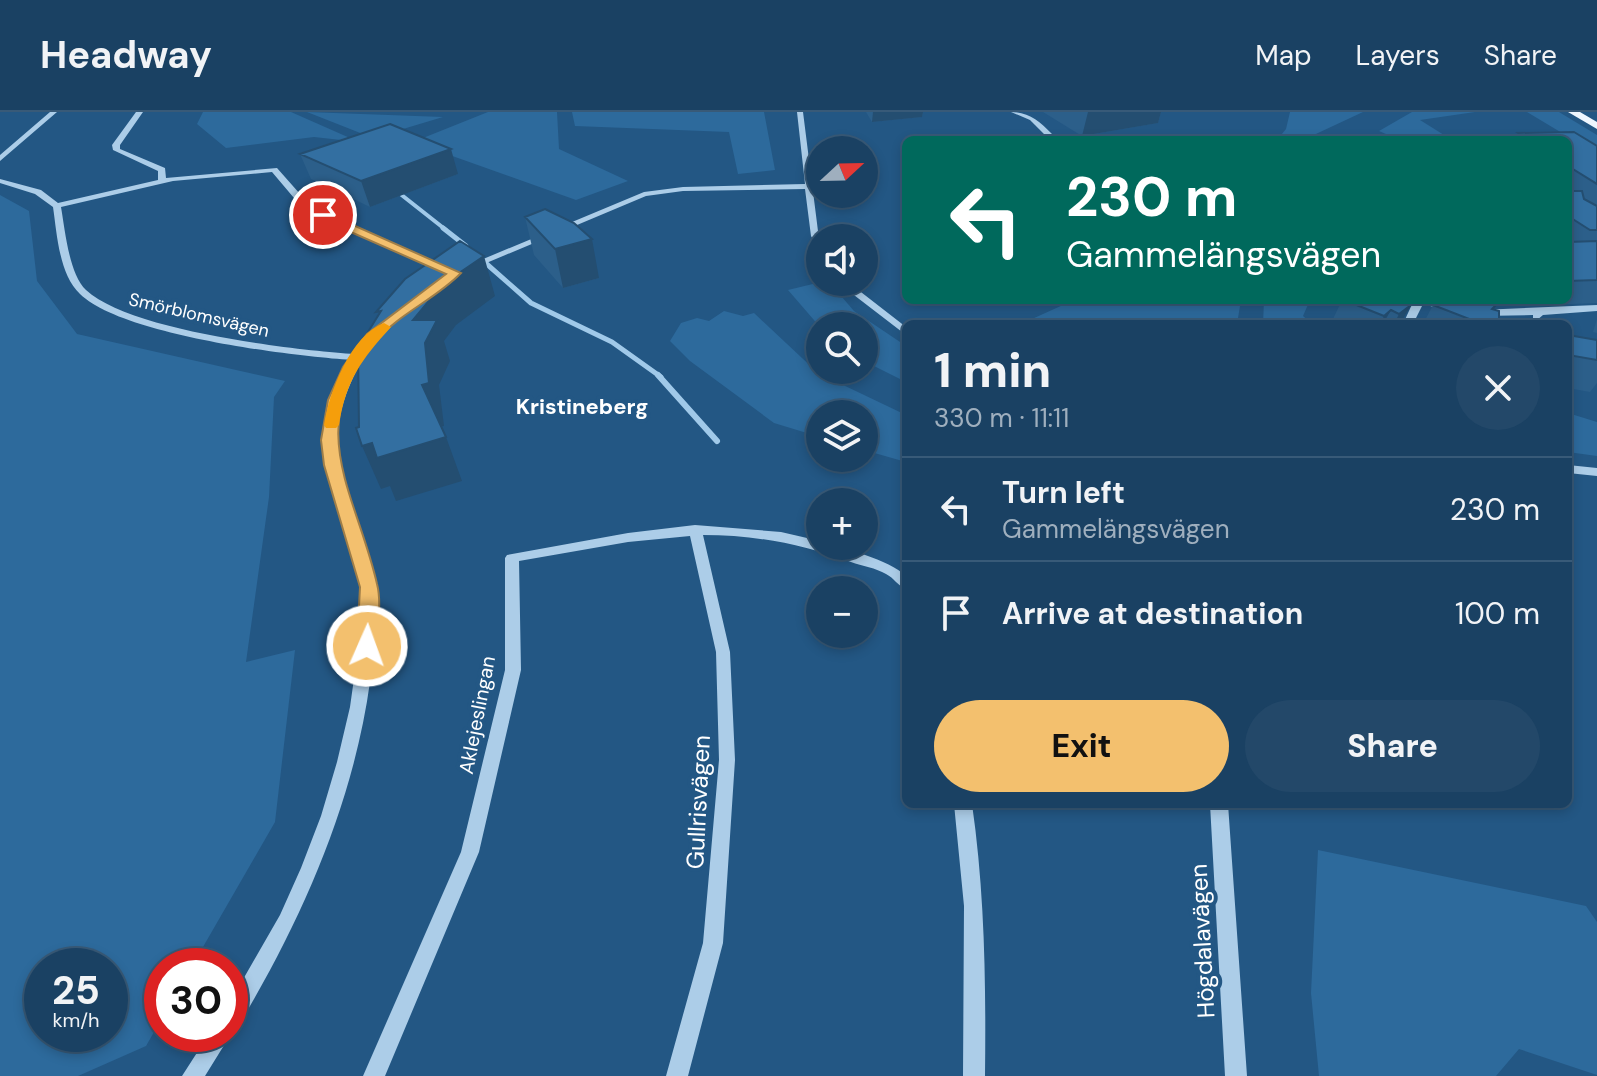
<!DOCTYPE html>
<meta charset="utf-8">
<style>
body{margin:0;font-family:"DM Sans",sans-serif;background:#234869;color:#f1f3f6;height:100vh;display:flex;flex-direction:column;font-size:30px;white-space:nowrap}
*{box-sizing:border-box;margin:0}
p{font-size:26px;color:#9fafbe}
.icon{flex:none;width:44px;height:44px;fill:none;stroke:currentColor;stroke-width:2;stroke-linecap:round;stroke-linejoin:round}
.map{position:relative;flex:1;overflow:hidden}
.side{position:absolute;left:902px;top:208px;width:670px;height:488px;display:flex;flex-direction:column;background:#1a4163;border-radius:12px;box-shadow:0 4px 12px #0003,0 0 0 2px #385a78}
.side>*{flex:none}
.hud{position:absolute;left:902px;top:24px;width:670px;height:168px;border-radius:12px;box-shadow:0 4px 12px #0003,0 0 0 2px #385a78;background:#00695c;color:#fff;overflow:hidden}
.needle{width:52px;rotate:68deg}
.buttons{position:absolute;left:806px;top:24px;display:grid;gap:16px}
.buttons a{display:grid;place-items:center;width:72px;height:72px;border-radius:50%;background:#1a4163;box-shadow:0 4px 12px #0003,0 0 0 2px #385a78;font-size:40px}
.speed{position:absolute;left:24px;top:836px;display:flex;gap:16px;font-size:40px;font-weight:700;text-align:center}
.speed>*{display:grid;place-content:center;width:104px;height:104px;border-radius:50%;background:#1a4163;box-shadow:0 4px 12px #0003,0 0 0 2px #385a78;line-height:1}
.speed small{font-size:20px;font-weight:400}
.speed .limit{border:12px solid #d22;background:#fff;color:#111}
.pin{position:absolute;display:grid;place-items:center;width:68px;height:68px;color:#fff;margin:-34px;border:4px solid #fff;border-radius:50%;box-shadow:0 2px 8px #0007}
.me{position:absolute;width:88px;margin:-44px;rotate:2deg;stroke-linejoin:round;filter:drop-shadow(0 0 6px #0008)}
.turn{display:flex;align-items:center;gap:28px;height:168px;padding:0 32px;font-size:36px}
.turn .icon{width:104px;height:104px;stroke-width:2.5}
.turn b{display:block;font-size:56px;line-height:68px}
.round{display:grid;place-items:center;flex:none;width:84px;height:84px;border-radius:42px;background:#234869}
.headline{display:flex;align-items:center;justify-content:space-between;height:136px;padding:0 32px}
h1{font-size:48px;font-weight:800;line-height:60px}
.primary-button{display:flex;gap:16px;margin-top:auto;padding:16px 32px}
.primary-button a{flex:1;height:92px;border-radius:48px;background:#f3c06e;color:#111;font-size:32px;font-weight:800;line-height:92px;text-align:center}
.primary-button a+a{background:#234869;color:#f1f3f6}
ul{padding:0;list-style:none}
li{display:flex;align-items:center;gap:24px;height:104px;padding:0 32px;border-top:2px solid #385a78}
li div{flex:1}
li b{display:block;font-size:30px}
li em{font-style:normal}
header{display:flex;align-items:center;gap:48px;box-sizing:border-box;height:112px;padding:0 40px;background:#1a4163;border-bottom:2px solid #385a78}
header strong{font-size:38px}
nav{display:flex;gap:44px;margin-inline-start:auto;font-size:28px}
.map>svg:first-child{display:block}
.green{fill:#2d6a9c;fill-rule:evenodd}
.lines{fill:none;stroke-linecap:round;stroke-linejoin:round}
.stream-far2{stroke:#a0c9e9;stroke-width:4}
.stream-far1{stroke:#a0c9e9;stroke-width:5}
.stream{stroke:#a0c9e9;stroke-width:6}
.minor{fill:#accde8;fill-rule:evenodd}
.major{fill:#eef6fe;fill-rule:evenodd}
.wall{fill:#2c5f8a}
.shaded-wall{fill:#244e71}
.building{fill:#336fa1;stroke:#244e71;stroke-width:2}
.route{fill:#f3c06e;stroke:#9e7d48;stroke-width:2}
.slow{fill:#f59e0b}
.labels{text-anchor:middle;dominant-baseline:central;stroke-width:8;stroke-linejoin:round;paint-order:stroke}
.far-street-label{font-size:18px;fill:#fff;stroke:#235784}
.street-label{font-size:20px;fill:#fff;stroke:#235784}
.neighbourhood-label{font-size:22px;font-weight:bold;fill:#fff;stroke:#235784}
.near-street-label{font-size:24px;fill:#fff;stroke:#235784}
</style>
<header>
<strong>Headway</strong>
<nav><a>Map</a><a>Layers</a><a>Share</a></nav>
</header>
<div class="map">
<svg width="1597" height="964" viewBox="0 0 1597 964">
<rect width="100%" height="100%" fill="#235784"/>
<path class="green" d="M203 0H291L359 30 314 25 226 36 197 12Z
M307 0 443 5 373 26Z
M488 0H557L559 37 628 69 576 88 413 30Z
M572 0H764L775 58 738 62 729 20 575 14Z
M1290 0H1363L1303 28H1277L1286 17Z
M1412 0H1475L1420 8 1452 28H1400L1379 19Z
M1527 0H1559L1597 23V42Z
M0 83 29 99 37 169 77 222 285 269 274 285 269 385 246 550 295 538 275 710 192 854H162V906L146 934 78 964H0ZM110 854V922H42V854Z
M821 170H829L854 199 906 234V270L864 249V214L820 215 788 178Z
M1074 188H1241L1237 212H1021Z
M1264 188H1310L1303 204 1312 212H1263Z
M724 199 743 204 754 201 818 261 906 303V350L864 338V302H820V325L774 311 690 249 670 229 681 211 697 206 709 209Z
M1568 301 1597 310V344L1568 340Z
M1318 738 1586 794 1597 810V963L1519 937 1496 964H1319L1311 881Z"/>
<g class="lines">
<path class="stream-far2" d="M394 77 446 118"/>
<path class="stream-far1" d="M443 116 466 134
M481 147 531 191 612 230 661 265"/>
<path class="stream" d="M658 263 717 329"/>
<path class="minor" d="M50 0H57L0 49V43Z
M136 0H143L120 33V37L165 56 166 66 277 56 300 82 326 101 448 157 440 159 320 105 294 86 272 60 173 69 61 95C65 118 69 162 86 178 130 219 294 238 355 242L365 226 374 228C325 306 332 339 359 423 365 442 376 461 376 481 377 637 316 785 237 916L230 919 231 922 205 964H182L209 922H230V890L280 803 301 756 321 704 337 650 350 595 358 538 362 474 331 372 325 325 328 303 334 280 351 248C290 244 122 223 80 182 59 162 57 122 53 95L35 82 0 71V67L41 78 58 91 158 68V59L113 38 112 33Z
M797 0H803L820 135 817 134 811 124 805 77 683 79 646 84 472 157 464 155 644 80 683 75 805 72Z
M1011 0C1029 0 1039 9 1052 22L1048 28H1040L1044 22 1030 8Z
M837 170H848L906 215V223Z
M1414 188H1430L1457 197 1452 200 1423 192 1413 212H1403Z
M1597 193V199L1543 203 1537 208 1533 207V203L1480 204 1475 201 1480 198Z
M1568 353 1597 356V364L1568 361Z
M695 413 781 420 820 429V434C843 434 889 448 906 464V477C898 474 894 466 886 462 876 456 862 454 851 450 802 432 755 423 703 423L730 540 735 648 723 831 688 964H666L703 831 719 648 716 540 690 424 628 430 519 449 521 558 479 740 385 964H363L461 740 505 558V446L507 443 628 421Z
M954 692H972C985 782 986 873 985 964H963L964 794Z
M1210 692H1228L1247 964H1225Z"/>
<path class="major" d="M1568 0H1580L1597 10V17Z"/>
</g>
<path class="wall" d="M866 0H923L922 5 872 10Z
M1043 0H1161L1158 11 1082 24Z
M1574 20 1597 34V191L1546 193 1539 188H1568V28H1514L1518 21Z
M300 42 458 62 370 95 311 67Z
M525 105 599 166 563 176 534 143Z
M1342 188H1413L1400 212H1345L1333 207Z
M1433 193 1494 198 1498 212H1423Z
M1597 207V221L1593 220Z
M1568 223 1597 228V271L1590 280 1568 276Z"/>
<path class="shaded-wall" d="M873 0H923L922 5 872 10Z
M1088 0H1161L1158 11 1082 24Z
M451 37 458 62 370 95 361 69Z
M592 127 599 166 563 176 555 137Z
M484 144 495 184 456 213 444 229 450 249 439 273 444 314 438 315 422 273 413 208 443 172Z
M1411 193 1400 212H1394L1399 202Z
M1391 198 1383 212H1380L1384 204Z
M446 325 462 369 396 389 390 374 381 377 362 334 372 331Z"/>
<path class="building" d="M390 12 451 37 361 69 300 42Z
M1574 20 1597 34V72L1568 54V28H1528L1518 21Z
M1568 79H1582L1584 87 1597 94V118H1590L1568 104Z
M545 97 574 111 592 127 555 137 525 105Z
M460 129 484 144 443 172 413 208H437L425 231 429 271 422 273 446 325 377 346 372 331 362 334 356 316 359 315 358 236 381 199 376 200 405 167Z
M1597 129V168L1568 169V130Z
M1344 188H1413L1411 193 1399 202 1391 198 1384 204Z
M1441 188H1486L1497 192 1492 197 1499 199V209L1496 212H1482L1433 193Z
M1568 223 1597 228V248L1568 243Z"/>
<path class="route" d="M319 101H326L461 161C436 187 398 202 375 230 302 316 357 383 377 472 382 491 377 515 377 534L374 539H360L357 534 360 475 324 353 321 328 328 288 343 255 367 222 446 162 319 106Z"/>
<path class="slow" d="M384 211 391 215C362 247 346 268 339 313L336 316H326L324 313C329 280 351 223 384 211Z"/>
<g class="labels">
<g class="far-street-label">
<text transform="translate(199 203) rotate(13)">Smörblomsvägen</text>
</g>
<g class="street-label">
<text transform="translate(477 603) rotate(-79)">Aklejeslingan</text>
</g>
<g class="neighbourhood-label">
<text x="582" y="294">Kristineberg</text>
</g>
<g class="near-street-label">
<text transform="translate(698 690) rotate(-87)">Gullrisvägen</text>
<text transform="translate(1202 829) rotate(-93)">Högdalavägen</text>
</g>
</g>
</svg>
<div class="buttons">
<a><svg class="needle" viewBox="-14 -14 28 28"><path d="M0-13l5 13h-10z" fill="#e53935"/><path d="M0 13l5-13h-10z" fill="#9fafbe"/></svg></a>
<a><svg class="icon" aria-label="sound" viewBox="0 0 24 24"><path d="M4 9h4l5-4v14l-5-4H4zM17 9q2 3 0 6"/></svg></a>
<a><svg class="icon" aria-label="search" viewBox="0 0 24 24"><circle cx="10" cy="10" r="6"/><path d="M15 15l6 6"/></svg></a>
<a><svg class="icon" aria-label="layers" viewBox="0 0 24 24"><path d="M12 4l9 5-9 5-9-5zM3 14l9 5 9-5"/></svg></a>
<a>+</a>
<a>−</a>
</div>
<div class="speed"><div>25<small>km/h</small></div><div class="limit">30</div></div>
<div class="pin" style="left:323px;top:103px;background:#d93025"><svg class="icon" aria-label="arrive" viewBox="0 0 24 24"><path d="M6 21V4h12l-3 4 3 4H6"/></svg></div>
<svg class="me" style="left:367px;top:534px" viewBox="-20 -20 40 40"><circle r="17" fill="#f3c06e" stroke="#fff" stroke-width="3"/><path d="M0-11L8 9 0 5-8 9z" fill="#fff"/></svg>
<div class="hud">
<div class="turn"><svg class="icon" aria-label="left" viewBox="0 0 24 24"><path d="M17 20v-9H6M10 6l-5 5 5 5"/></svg><div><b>230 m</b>Gammelängsvägen</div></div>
</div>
<section class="side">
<div class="headline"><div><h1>1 min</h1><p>330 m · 11:11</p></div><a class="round"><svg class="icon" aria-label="close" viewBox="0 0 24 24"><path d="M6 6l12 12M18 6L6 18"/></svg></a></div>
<ul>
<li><svg class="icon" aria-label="left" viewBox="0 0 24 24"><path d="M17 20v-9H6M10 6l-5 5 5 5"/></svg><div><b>Turn left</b><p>Gammelängsvägen</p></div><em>230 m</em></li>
<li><svg class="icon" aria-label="arrive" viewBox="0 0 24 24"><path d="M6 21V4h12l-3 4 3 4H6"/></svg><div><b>Arrive at destination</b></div><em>100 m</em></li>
</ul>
<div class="primary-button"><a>Exit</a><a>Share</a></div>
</section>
</div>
